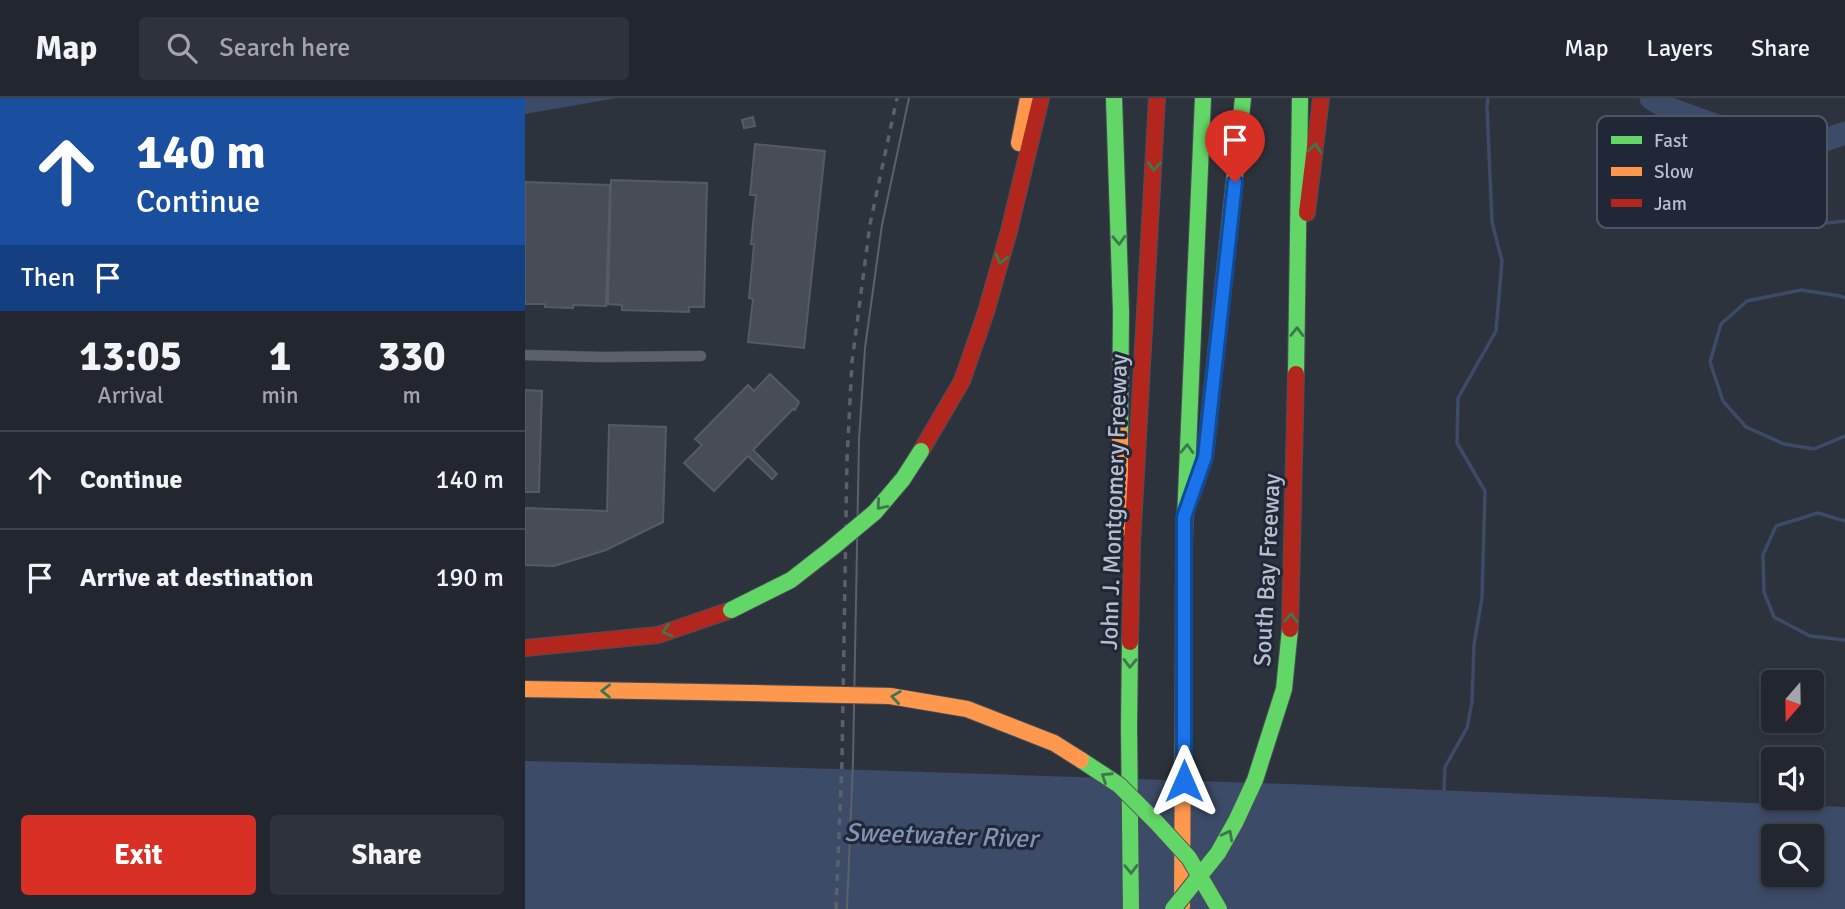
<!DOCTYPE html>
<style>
body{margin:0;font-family:Signika,sans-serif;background:#2e323a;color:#f1f3f6;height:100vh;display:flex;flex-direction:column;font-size:26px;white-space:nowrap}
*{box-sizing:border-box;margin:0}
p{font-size:23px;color:#a2a5aa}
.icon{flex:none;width:38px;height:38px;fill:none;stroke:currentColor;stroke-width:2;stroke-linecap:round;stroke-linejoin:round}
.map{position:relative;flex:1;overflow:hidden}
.side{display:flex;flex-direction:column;background:#22262e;width:525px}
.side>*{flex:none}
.top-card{background:#1a4fa0;color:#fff;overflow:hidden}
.needle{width:46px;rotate:200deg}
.buttons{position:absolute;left:1236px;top:572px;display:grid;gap:14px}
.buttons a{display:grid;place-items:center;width:63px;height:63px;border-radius:7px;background:#22262e;box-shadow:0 4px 10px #0003,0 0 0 2px #3f434a;font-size:35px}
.pin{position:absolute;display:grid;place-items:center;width:60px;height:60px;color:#fff;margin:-72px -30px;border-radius:50% 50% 50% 0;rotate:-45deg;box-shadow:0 0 7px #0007}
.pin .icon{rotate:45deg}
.me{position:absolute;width:77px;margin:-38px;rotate:0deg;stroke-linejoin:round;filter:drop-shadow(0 0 5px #0008)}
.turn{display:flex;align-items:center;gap:24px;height:147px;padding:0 21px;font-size:32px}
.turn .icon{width:91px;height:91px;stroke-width:2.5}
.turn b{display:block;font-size:49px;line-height:60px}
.then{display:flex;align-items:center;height:66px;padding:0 21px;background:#0003;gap:14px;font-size:26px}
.eta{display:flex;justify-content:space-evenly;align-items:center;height:119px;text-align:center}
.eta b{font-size:42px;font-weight:700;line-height:49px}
.primary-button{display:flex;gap:14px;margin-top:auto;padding:14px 21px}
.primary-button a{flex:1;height:80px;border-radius:7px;background:#d93025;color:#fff;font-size:28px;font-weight:700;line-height:80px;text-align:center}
.primary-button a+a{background:#2e323a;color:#f1f3f6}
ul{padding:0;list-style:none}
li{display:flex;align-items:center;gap:21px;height:98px;padding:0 21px;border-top:2px solid #3f434a}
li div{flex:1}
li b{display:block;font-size:26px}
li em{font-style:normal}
header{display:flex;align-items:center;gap:42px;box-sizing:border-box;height:98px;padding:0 35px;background:#22262e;border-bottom:2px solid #3f434a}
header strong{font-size:33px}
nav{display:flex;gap:38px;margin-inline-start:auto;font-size:24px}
.search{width:490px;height:63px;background:#2e323a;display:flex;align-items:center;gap:18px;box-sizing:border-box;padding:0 24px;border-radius:7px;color:#a2a5aa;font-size:26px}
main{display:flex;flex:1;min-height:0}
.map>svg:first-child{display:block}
.water{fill:#3c4b67;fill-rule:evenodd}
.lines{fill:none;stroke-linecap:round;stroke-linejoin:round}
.stream{stroke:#3c4b67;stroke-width:3.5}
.river{stroke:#3c4b67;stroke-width:23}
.building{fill:#474c55;stroke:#555b64;stroke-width:2}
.street-casing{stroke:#4b4f57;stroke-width:11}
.fast-casing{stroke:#4a4f58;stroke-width:18}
.slow-casing{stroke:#4a4f58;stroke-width:18}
.jam-casing{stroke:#4a4f58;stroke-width:18}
.street{stroke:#5d616a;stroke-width:10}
.fast{stroke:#63d668;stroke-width:16}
.slow{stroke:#ff974d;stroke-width:16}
.jam{stroke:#b3261e;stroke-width:16}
.tram{stroke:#5c6068;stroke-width:2}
.rail{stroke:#5c6068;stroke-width:3.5;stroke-dasharray:7 7;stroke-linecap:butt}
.fast-bridge-casing{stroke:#4a4f58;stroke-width:18;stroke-linecap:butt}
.slow-bridge-casing{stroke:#4a4f58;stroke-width:18;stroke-linecap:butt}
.jam-bridge-casing{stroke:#4a4f58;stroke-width:18;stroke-linecap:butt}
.fast-bridge{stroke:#63d668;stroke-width:16}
.slow-bridge{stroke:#ff974d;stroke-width:16}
.jam-bridge{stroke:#b3261e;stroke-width:16}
.oneway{stroke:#3e764e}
.route-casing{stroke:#114b97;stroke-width:18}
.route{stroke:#1a73e8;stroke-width:12}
.labels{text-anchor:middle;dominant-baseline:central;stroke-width:6;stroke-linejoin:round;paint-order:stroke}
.street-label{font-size:24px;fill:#b8bfcc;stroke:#202838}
.water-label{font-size:26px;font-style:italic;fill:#8093b3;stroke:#202838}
.key{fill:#202838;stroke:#4e5564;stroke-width:2}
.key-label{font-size:19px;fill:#b8bfcc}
</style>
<header>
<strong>Map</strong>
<div class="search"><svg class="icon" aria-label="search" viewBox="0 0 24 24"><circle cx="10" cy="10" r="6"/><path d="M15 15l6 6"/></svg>Search here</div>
<nav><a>Map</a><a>Layers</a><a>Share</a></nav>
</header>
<main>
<section class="side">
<div class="top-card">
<div class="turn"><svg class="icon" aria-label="ahead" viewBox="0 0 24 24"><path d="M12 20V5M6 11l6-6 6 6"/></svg><div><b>140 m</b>Continue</div></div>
<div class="then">Then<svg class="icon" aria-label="arrive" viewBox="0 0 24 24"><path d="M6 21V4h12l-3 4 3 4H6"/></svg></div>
</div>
<div class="eta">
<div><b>13:05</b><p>Arrival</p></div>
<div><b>1</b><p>min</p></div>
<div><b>330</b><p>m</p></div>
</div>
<ul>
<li><svg class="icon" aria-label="ahead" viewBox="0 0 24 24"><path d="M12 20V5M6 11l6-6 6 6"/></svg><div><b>Continue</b></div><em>140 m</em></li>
<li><svg class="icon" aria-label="arrive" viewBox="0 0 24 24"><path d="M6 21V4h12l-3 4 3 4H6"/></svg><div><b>Arrive at destination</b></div><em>190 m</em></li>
</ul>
<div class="primary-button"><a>Exit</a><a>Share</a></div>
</section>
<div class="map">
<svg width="1320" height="811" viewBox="0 0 1320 811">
<rect width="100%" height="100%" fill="#2d333d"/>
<path class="water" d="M0 0H91L0 16Z
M0 663 247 669 764 686 1320 709V811H0ZM1248 738H1286V777H1248Z"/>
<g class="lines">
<path class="stream" d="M1234 43 1244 74 1273 110 1302 125 1320 123
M1320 200 1315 198 1276 192 1222 203 1196 226 1185 264 1198 303 1221 329 1259 346 1289 351 1320 338
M1320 423 1293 415 1251 428 1238 457 1239 494 1249 519 1285 538 1320 542
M919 692 920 669 942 630 947 604 949 547 957 500 960 393 932 345 933 300 971 233 977 163 967 124 962 9 963 0"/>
<path class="river" d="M1126 0 1140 9 1234 43 1289 46 1320 35"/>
</g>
<path class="building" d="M228 19 230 28 219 30 217 22Z
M230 46 300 53 279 250 223 244 228 201 224 200 229 146H226L231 97H225Z
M86 82 182 85 179 209H164V214L97 212V207L83 206Z
M0 84 85 87 81 208 48 207V210L20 209V206H0Z
M245 276 274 304 270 312 268 311 228 352 252 376 247 381 223 358 189 393 159 365 177 347 170 341 223 287 229 293Z
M0 292 17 293 14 394H0Z
M84 327 141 329 138 424 81 452 29 468 0 467V410L82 413Z"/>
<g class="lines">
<defs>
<path id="street" d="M0 257 76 259 176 258"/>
<path id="fast" d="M589 0 596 214 595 336
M771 276 775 0
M666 399 680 359 718 0
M659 445 678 0
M605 544 604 629 606 811"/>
<path id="slow" d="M494 45 503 0
M595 336V403L602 429
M0 591 174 594
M657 808 659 445"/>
<path id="jam" d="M782 115 796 0
M396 353 437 283 461 214 484 133 516 0
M605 544 607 446 632 0
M0 550 133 537 206 512"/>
</defs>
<use href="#street" class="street-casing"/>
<use href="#fast" class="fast-casing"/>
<use href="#slow" class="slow-casing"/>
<use href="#jam" class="jam-casing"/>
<use href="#street" class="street"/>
<use href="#fast" class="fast"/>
<use href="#slow" class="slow"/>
<use href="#jam" class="jam"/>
<path class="tram" d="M322 811 328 663 334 342 340 250 357 127 384 0"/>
<path class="rail" d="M311 811 317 663 322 362 327 264 345 126 372 0"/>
<defs>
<path id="fast-bridge" d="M206 512 266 482 307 450 350 414 378 381 396 353
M556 662 594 687 632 725 664 760 694 811
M648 811 693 755 711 723 730 682 759 591 765 531"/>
<path id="slow-bridge" d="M174 594 365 598 442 611 529 645 556 662"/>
<path id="jam-bridge" d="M765 531 771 276"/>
</defs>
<use href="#fast-bridge" class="fast-bridge-casing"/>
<use href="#slow-bridge" class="slow-bridge-casing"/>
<use href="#jam-bridge" class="jam-bridge-casing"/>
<use href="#fast-bridge" class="fast-bridge"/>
<use href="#slow-bridge" class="slow-bridge"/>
<use href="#jam-bridge" class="jam-bridge"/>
</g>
<defs><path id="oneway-chevron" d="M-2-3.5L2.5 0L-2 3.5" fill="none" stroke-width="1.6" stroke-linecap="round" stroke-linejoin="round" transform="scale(1.75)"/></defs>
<g class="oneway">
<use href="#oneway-chevron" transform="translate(790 50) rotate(-83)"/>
<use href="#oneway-chevron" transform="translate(629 68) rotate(93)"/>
<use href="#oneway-chevron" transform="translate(594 142) rotate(88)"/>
<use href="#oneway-chevron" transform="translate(476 161) rotate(106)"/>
<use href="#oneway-chevron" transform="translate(772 234) rotate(-89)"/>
<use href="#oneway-chevron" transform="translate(662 351) rotate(-88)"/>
<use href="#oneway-chevron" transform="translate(356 407) rotate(131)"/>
<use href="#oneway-chevron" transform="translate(766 520) rotate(-87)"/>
<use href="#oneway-chevron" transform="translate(142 533) rotate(163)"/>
<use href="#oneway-chevron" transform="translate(605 565) rotate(91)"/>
<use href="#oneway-chevron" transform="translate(81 593) rotate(-179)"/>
<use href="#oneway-chevron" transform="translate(371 599) rotate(-172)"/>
<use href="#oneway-chevron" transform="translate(581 679) rotate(-147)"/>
<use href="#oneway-chevron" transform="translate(703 737) rotate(-62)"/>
<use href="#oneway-chevron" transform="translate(606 771) rotate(89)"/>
</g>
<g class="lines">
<defs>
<path id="route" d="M659 683V419L680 359 710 84"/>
</defs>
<use href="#route" class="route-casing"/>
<use href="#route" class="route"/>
</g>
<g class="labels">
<g class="street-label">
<text transform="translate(589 404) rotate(-88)">John J. Montgomery Freeway</text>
<text transform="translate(742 472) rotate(-87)">South Bay Freeway</text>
</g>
<g class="water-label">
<text transform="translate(416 738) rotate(2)">Sweetwater River</text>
</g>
</g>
<rect x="1072" y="18" width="230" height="112" rx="10" class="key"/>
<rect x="1086" y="38" width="31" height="8" fill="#63d668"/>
<rect x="1086" y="69" width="31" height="9" fill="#ff974d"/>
<rect x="1086" y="101" width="31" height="8" fill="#b3261e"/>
<g class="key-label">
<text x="1129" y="49">Fast</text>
<text x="1129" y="80">Slow</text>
<text x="1129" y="112">Jam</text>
</g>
</svg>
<div class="buttons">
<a><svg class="needle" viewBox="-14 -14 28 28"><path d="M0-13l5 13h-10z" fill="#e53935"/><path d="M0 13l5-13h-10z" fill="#a2a5aa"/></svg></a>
<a><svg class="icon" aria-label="sound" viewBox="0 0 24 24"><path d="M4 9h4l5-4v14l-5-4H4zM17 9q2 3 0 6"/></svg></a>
<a><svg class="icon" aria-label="search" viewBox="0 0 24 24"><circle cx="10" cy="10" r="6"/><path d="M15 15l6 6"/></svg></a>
</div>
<div class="pin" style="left:710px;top:84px;background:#d93025"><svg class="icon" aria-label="arrive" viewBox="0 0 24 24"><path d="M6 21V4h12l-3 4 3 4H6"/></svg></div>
<svg class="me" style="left:659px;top:683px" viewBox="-20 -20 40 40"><path d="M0-17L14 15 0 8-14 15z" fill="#1a73e8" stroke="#fff" stroke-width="4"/></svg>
</div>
</main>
